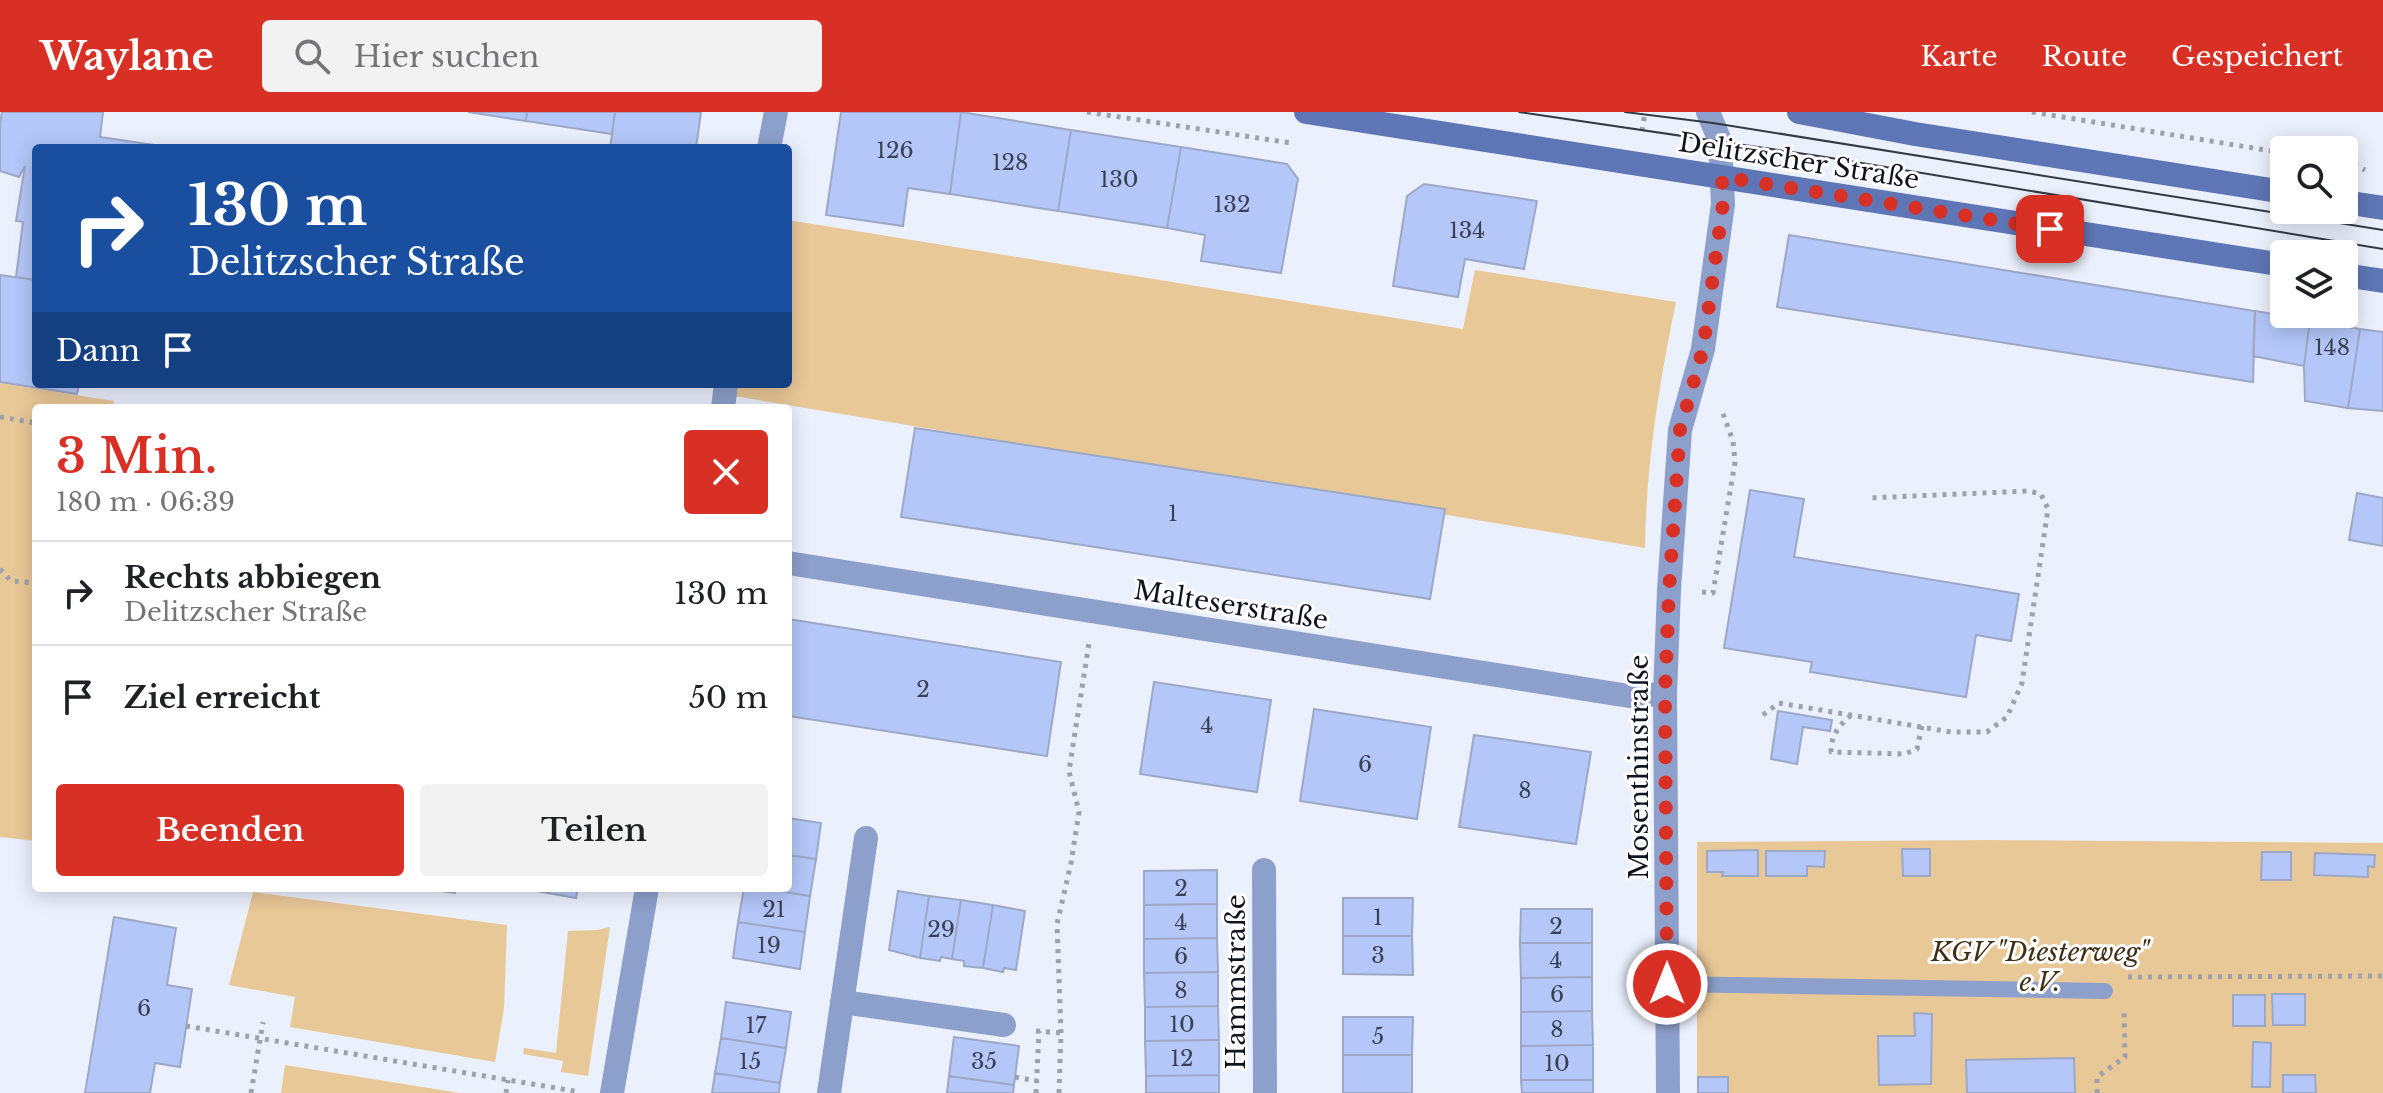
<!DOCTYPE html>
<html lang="de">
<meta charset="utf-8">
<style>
body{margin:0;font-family:"Libre Baskerville",serif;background:#f2f2f2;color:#202124;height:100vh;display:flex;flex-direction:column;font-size:30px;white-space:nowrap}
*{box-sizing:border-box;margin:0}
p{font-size:26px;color:#757577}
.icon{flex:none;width:44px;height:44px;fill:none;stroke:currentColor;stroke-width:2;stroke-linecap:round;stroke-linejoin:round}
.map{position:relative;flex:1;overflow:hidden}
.drawer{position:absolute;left:32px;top:292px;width:760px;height:488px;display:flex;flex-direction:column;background:#fff;border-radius:8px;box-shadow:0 4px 20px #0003}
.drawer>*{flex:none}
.top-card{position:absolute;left:32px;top:32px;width:760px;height:244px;border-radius:8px;box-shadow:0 4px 20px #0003;background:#1a4fa0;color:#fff;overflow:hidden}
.tools{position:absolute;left:2270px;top:24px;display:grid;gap:16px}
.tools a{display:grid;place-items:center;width:88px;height:88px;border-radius:8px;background:#fff;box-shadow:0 4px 20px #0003;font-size:40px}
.pin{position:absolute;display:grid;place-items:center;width:68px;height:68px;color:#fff;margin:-34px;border-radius:16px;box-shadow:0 4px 12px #0006}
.me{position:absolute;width:88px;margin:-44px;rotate:0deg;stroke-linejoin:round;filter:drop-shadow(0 0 6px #0008)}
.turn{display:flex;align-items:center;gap:28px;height:168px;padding:0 24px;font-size:36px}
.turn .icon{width:104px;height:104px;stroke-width:2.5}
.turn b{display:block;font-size:56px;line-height:68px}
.then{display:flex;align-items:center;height:76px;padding:0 24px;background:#0003;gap:16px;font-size:30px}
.round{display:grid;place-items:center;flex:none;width:84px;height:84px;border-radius:8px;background:#f2f2f2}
.headline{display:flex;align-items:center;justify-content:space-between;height:136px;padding:0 24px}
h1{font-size:48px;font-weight:600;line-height:60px;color:#d93025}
.primary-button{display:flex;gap:16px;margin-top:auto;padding:16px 24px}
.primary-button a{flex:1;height:92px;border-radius:8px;background:#d93025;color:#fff;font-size:32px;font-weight:600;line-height:92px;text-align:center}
.primary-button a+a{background:#f2f2f2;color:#202124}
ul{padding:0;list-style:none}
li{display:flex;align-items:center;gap:24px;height:104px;padding:0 24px;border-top:2px solid #e0e0e0}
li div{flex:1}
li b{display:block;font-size:30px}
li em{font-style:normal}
header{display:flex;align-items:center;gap:48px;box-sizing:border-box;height:112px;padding:0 40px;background:#d93025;color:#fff}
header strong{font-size:38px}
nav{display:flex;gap:44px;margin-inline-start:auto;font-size:28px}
.search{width:560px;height:72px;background:#f2f2f2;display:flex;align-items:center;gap:20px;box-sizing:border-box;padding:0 28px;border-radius:8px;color:#757577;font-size:30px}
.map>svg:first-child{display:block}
.green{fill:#e9c898}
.building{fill:#b4c7f8;stroke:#9ca8c6;stroke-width:2}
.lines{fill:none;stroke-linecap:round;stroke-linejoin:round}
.path{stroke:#9ca1ad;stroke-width:5;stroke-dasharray:4 6;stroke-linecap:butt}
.lane{stroke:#8d9fcb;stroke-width:16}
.street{stroke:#8d9fcb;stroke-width:24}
.secondary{stroke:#5f76b6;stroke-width:24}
.tram{stroke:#343842;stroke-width:2}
.route{stroke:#d93025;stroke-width:14;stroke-dasharray:0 25.2}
.labels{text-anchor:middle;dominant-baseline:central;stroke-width:6;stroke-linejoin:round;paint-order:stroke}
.number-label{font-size:22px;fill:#394154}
.street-label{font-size:26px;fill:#10141e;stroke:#fff}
.park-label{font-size:26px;font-style:italic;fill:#402f14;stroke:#fff}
</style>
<header>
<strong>Waylane</strong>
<div class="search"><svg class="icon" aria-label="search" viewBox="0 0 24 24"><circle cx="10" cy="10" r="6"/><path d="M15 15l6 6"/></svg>Hier suchen</div>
<nav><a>Karte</a><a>Route</a><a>Gespeichert</a></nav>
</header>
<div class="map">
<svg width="2383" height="981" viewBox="0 0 2383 981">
<rect width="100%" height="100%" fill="#ebf0fd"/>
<path class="green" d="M788 108 1463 217 1475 158 1676 190C1659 272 1646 353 1645 436L734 284 736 272H788Z
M0 271 114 289 113 296H36V729L0 725Z
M1987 728 2383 731V981H1697V730Z
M253 780 507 813 504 896 495 950 290 915 295 885 229 873Z
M610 815 588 964 561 960 563 949 523 942 524 936 556 941 568 819 597 818Z
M285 953 460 981H281Z"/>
<path class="building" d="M2 0H103L100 25 155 33V36H36V168L16 165 23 110 16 109 25 54 19 65 0 59V11Z
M468 0H527L526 9Z
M527 0H615L612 22 526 9Z
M615 0H701L696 36H610Z
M841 0H961L950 82 908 76 903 114 826 103Z
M961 0 1071 18 1058 99 950 82Z
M1071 18 1181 35 1167 116 1058 99Z
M1181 35 1287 52 1298 67 1281 161 1201 149 1205 123 1167 116Z
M1424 72 1537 89 1524 157 1465 147 1458 185 1393 174 1407 84Z
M1789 123 2255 199 2253 270 1777 195Z
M0 163 36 168V272H79L77 282 0 270Z
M2255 199 2310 208 2304 254 2253 244Z
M2310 208 2360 217 2348 296 2305 289 2304 254Z
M2360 217 2383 220V299L2348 296Z
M915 316 1445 397 1430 487 901 405Z
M1750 378 1804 387 1794 445 2019 482 2011 529 1976 523 1966 585 1810 560 1812 550 1724 536Z
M2357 381 2383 386V434L2349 428Z
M788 507 1061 550 1047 644 788 604Z
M1154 570 1271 588 1257 680 1140 662Z
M1314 597 1431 615 1417 707 1300 689Z
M1778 599 1832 608 1830 619 1803 615 1797 652 1771 647Z
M1474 623 1591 640 1576 732 1459 715Z
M788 706 821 711 816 747 788 743Z
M1902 737H1930V764H1903Z
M1758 738V764H1722L1723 760H1707V739Z
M1766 739H1825L1824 755 1807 754V764H1766Z
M2262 740H2291V768H2261Z
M2315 741 2375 743 2374 755 2368 754V765L2314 763Z
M788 743 816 747 810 784 761 776H788Z
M1217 758V792L1144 793V759Z
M417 776H456L455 781Z
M520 776H578L576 786Z
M744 776H761L810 784 805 820 738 810Z
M898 779 929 784 920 846 889 838Z
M929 784 961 788 952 847 941 845 940 849 920 846Z
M1343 786H1413L1412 824H1343Z
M961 788 993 793 983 856 964 854V849L952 847Z
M1217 792V826L1144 827V793Z
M993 793 1025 799 1016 858 1004 856 1003 860 983 856Z
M1521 797H1592V831H1520Z
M114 805 176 816 167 873 192 877 180 955 155 951 150 981H85Z
M738 810 805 820 800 857 733 846Z
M1343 824H1412L1413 863 1343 862Z
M1217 826 1218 860 1144 861V827Z
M1520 831H1592V865L1521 866Z
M1218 860V894L1145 895 1144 861Z
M1592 865V899L1521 900V866Z
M2272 882H2305V913H2273Z
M2233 883H2265V914H2233Z
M726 890 791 900 786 936 721 926Z
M1218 894 1219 928 1145 929V895Z
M1592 899 1593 933 1521 934V900Z
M1914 901 1932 902 1931 972 1879 973 1878 924H1915Z
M1343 905H1413L1412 943H1343Z
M954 925 1019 934 1014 973 949 964Z
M721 926 786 936 780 971 715 961Z
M1219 928V963L1146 964 1145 929Z
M2253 930 2271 931 2270 975H2252Z
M1593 933V968H1521V934Z
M1343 943H1412V981H1343Z
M2074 946 2075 981H1967L1966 948Z
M715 961 780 971 779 981H712Z
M1219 963V981H1146V964Z
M2283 963H2315L2316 981H2283Z
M949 964 1014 973 1013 981H947Z
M1698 965H1728V981H1698Z
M1521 968H1593V981H1522Z"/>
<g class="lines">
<path class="path" d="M1087 0 1291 31
M2032 0 2284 41
M1642 19 1645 0
M2344 51 2355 53 2365 58
M0 305 36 311
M0 457 11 469 36 471
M1702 480 1713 481 1735 350 1733 329 1722 299
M1763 603 1779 591 1951 620H1987L2007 605 2022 571 2048 397 2041 382 2028 379 1868 386
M1851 603C1839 614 1831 623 1831 640L1905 642 1917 637 1922 614
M2128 865 2383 864
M186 914 580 980
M1036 919 1061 921
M1015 965 1037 969
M251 981 263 910
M506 981 508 968
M1036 981 1039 919
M1059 981 1061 921 1057 812 1071 751 1079 700 1069 659 1089 531
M2097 981V965L2125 945 2124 900"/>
<path class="lane" d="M1667 872 2105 879"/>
<path class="street" d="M769 36 776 0
M723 296 726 272
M788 451 1629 584 1665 582
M1264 758 1265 981
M842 890 1004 913
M612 981 647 776
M829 981 866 726
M1668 981 1665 582 1669 478 1680 318 1703 237 1723 92 1720 29 1708 0"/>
<path class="secondary" d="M1306 0 2284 153
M1799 0 1915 22 2284 80
M2344 90 2383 96
M2344 163 2383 169"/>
<path class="tram" d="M1519 0 1825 45 2383 137
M1625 0 1713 11 2383 118"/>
</g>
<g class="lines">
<path class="route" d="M1667 872 1665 582 1669 478 1680 318 1703 237 1723 92 1722 65 2050 117"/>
</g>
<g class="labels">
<g class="number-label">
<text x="895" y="38">126</text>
<text x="1010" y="50">128</text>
<text x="1119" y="67">130</text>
<text x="1232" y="92">132</text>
<text x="1467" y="118">134</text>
<text x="2332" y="235">148</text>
<text x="1173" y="401">1</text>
<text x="923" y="577">2</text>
<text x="1207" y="613">4</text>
<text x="1365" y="652">6</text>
<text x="1525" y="678">8</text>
<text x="1181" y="776">2</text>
<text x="774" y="797">21</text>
<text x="1378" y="805">1</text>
<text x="1181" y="810">4</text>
<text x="1556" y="814">2</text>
<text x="941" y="817">29</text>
<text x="769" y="833">19</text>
<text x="1378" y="843">3</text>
<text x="1181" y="844">6</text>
<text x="1556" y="848">4</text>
<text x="1181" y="878">8</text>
<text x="1557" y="882">6</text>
<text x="144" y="896">6</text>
<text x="1182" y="912">10</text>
<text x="756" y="913">17</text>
<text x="1557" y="917">8</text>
<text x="1378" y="924">5</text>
<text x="1182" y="946">12</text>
<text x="750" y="949">15</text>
<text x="984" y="949">35</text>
<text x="1557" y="951">10</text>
</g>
<g class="street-label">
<text transform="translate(1799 49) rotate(9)">Delitzscher Straße</text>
<text transform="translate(1231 493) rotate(9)">Malteserstraße</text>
<text transform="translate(1639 655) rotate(-90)">Mosenthinstraße</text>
<text transform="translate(1236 870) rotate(-90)">Hammstraße</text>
</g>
<g class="park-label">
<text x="2040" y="840">KGV "Diesterweg"<tspan x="2040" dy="30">e.V.</tspan></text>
</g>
</g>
</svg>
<div class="tools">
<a><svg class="icon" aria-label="search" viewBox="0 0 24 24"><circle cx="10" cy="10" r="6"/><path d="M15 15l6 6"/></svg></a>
<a><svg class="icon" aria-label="layers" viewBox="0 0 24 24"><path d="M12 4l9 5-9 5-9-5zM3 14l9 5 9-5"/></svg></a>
</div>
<div class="pin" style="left:2050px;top:117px;background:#d93025"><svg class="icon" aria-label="arrive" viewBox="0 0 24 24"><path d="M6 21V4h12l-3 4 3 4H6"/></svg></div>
<svg class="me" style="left:1667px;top:872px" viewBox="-20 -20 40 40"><circle r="17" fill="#d93025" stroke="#fff" stroke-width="3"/><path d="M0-11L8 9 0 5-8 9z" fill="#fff"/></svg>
<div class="top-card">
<div class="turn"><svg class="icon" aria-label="right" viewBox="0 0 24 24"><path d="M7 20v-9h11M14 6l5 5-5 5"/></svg><div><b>130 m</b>Delitzscher Straße</div></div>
<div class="then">Dann<svg class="icon" aria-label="arrive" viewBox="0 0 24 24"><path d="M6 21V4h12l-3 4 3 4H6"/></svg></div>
</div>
<section class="drawer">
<div class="headline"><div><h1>3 Min.</h1><p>180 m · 06:39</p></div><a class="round" style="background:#d93025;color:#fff"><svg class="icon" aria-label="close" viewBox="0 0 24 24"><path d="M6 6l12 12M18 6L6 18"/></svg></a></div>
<ul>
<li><svg class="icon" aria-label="right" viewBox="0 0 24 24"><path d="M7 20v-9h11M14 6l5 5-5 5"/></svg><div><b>Rechts abbiegen</b><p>Delitzscher Straße</p></div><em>130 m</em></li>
<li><svg class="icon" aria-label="arrive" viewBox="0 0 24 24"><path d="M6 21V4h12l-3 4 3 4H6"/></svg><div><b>Ziel erreicht</b></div><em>50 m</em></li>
</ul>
<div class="primary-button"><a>Beenden</a><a>Teilen</a></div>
</section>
</div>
